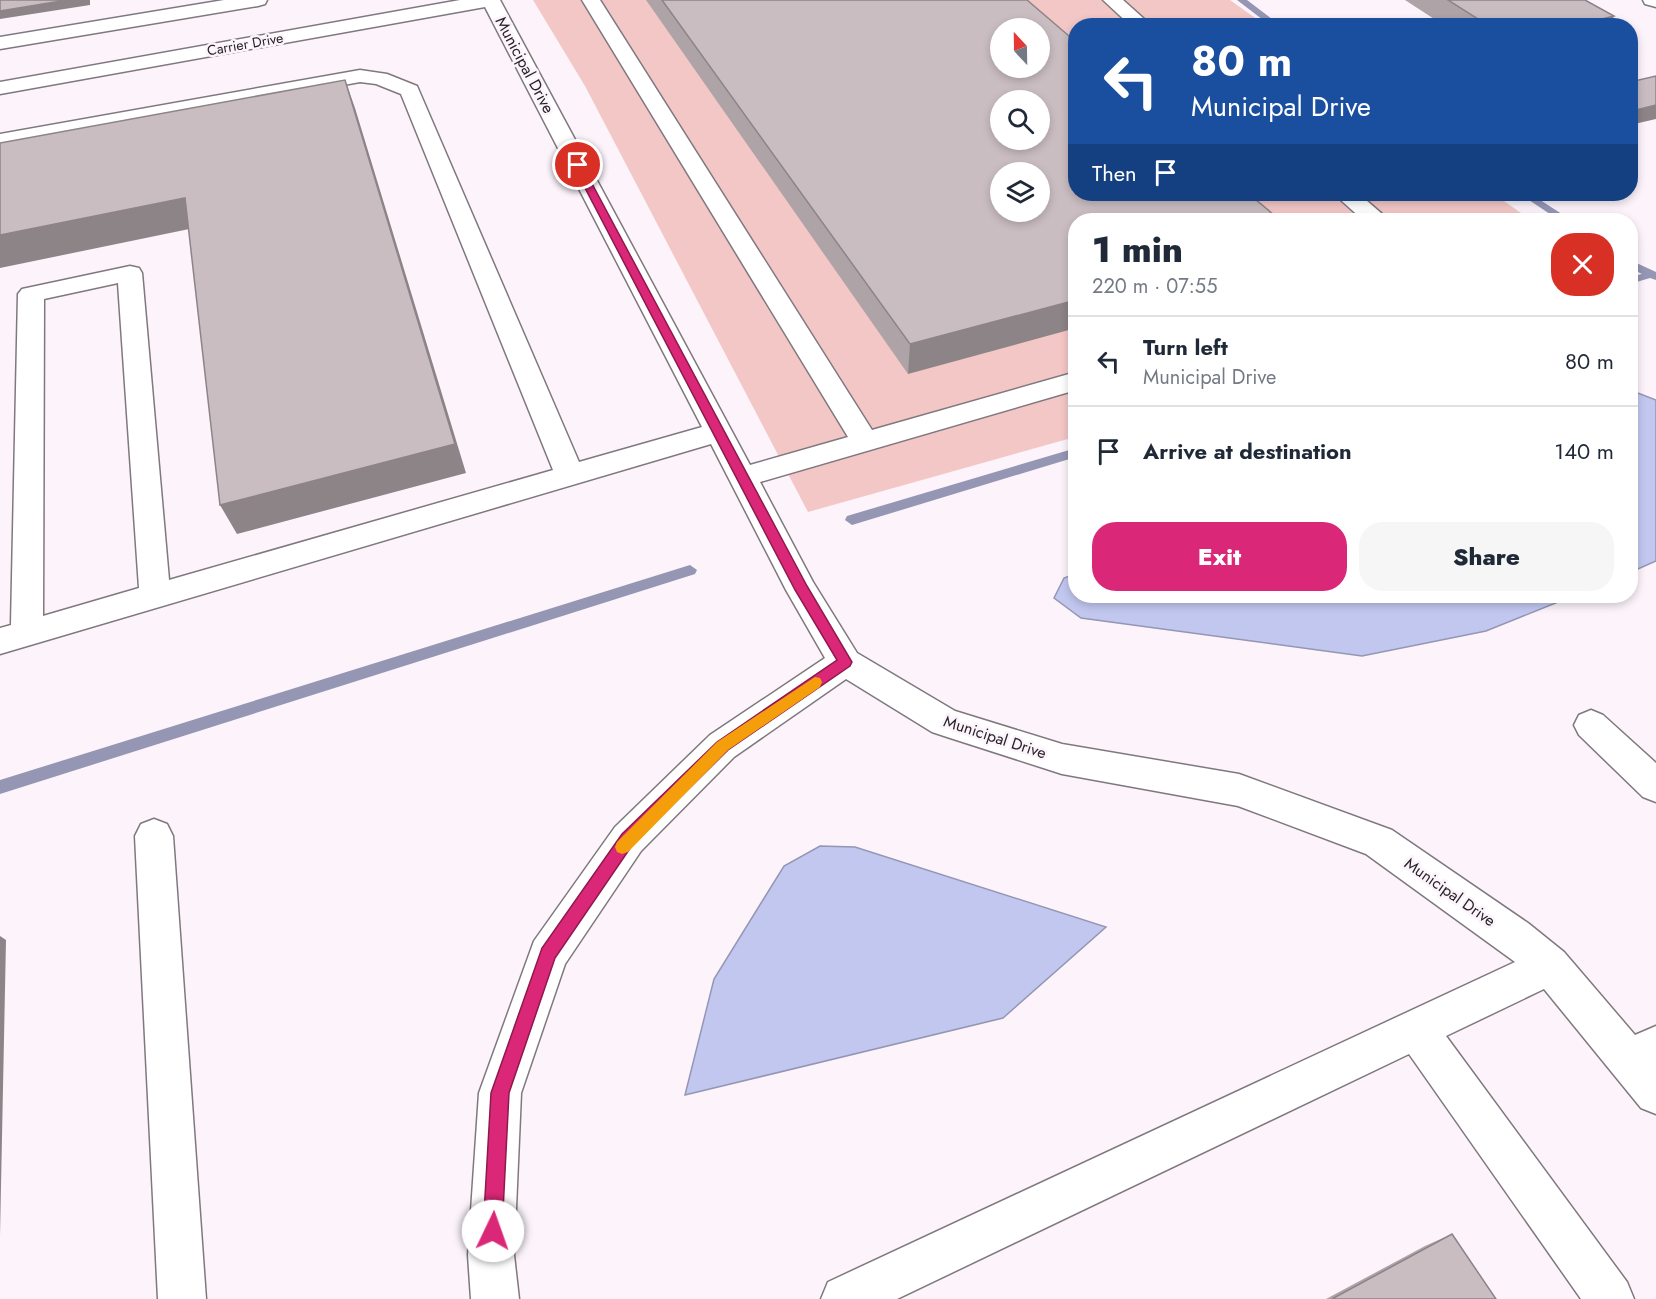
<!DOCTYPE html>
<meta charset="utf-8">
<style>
body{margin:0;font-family:Jost,sans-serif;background:#f6f6f7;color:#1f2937;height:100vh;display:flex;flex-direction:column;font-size:22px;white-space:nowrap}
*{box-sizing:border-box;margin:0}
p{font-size:20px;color:#747a83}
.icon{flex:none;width:33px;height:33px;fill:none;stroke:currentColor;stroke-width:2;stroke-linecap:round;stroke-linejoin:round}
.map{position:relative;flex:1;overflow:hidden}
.side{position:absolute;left:1068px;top:213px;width:570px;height:390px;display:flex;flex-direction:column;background:#fff;border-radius:24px;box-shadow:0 3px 9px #0003}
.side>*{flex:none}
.banner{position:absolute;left:1068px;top:18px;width:570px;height:183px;border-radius:24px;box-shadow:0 3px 9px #0003;background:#1a4fa0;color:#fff;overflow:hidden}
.needle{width:39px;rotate:338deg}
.fabs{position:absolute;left:990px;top:18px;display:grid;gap:12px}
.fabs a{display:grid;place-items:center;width:60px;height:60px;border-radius:50%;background:#fff;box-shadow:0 3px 9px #0003;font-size:30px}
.pin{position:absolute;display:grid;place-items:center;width:51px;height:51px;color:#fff;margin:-26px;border:3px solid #fff;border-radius:50%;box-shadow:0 2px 6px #0007}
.me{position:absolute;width:66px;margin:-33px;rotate:3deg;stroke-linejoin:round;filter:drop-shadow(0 0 4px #0008)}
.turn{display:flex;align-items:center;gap:21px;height:126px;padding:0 24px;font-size:27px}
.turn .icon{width:78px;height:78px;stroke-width:2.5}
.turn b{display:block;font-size:42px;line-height:51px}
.then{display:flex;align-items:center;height:57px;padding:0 24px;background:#0003;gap:12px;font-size:22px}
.round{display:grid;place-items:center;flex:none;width:63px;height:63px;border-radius:24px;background:#f6f6f7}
.overview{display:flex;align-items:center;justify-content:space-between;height:102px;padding:0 24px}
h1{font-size:36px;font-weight:800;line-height:45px}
.button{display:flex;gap:12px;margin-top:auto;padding:12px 24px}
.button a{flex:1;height:69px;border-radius:24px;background:#db2777;color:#fff;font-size:24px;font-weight:800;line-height:69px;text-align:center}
.button a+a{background:#f6f6f7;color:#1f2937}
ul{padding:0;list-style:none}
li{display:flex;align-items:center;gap:18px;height:90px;padding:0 24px;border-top:2px solid #e0e1e3}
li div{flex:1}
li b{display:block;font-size:22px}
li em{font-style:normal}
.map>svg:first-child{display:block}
.green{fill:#f3c7c6;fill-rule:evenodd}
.water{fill:#c2c7f0;stroke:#9496b4;stroke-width:1.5}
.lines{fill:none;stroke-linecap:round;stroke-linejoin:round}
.stream{fill:#9496b4;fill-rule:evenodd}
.minor-casing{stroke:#80787f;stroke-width:3}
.minor{fill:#fff;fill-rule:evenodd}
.wall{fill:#aea3a6}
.shaded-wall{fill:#8d8487}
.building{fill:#cabdc1;stroke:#8d8487;stroke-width:1.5;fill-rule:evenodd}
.route{fill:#db2777;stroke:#8e194d;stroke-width:1.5}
.slow{fill:#f59e0b}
.labels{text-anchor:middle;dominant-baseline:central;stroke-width:5;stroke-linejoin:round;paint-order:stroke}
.far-street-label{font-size:14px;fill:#272427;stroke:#fcf3fb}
.street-label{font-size:16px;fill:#272427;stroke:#fcf3fb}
</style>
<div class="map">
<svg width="1656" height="1299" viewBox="0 0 1656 1299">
<rect width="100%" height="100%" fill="#fcf3fb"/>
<path class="green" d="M533 0H1230L1265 25 1076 26V194H1494L1531 220H1076L1075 437 808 512 585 86ZM1000 28H1040V68H1000ZM1000 100H1040V140H1000ZM1000 172H1040V212H1000Z"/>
<path class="water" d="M1630 390 1656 400V561L1631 572Z
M1075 574 1076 596H1573L1486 631 1362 656 1081 618 1054 598 1064 578Z
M820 846 855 847 1106 927 1003 1018 685 1095 714 979 784 866Z"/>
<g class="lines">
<path class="stream" d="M1237 0H1247L1281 26H1271Z
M1520 194H1531L1571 220H1559Z
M1630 260 1656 272V280L1650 278 1630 284V277L1642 274 1630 268Z
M1076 448V457L852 525 845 520 847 516Z
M690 565 697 570 695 574 0 794V780Z"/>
<defs>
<path id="minor" d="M224 0H267L265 4 258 6 0 49V37Z
M460 0H500L750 465 848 437 582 0H600L872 430 1076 372V390L760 482 813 582 857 653 955 711 1062 744 1239 774 1392 830 1528 923 1564 952 1635 1035 1656 1026V1114L1641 1108 1544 989 1446 1036 1627 1282 1634 1299H1581L1409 1054 897 1299H821L828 1282 1515 962 1366 854 1238 806 1062 774 944 736 932 732 846 679 734 757 641 851 565 964 521 1093 514 1255 519 1299H471L468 1255 479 1093 534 941 615 827 710 735 825 658 786 590 711 444 0 654V628L11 625 18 294 22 289 130 266 139 268 142 273 169 580 553 470 401 94 376 84 360 82 0 148V134L360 70 387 74 417 86 579 462 702 427 485 7 0 94V82ZM118 283 139 588 43 616 44 299Z
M1103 0H1123L1152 26H1131Z
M1643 0H1656V7L1645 4Z
M1334 194H1359L1389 220H1363Z
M1591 710 1603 715 1656 763V802L1643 797 1579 735 1574 725 1579 715Z
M154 819 167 824 173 836 206 1299H158L135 836 141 824Z"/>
</defs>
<use href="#minor" class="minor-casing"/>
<use href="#minor" class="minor"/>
</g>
<path class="wall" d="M646 0H1027L908 374Z
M1405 0H1585L1614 16 1609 26H1445Z
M1452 1234 1496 1299H1326L1425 1246Z"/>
<path class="shaded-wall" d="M67 0H90V5L0 19V11Z
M1614 16 1609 26H1577L1578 25Z
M345 80 355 108 466 473 237 534 220 505Z
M1656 105V119L1630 125V114L1632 111Z
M185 198 199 227 0 268V235Z
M1076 300V328L908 374 910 344Z
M0 936 6 940 0 1236Z"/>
<path class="building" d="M0 0H67L0 11Z
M662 0H1027L1076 42V194H1249L1280 220H1076V300L910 344ZM1000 28H1040V68H1000ZM1000 100H1040V140H1000ZM1000 172H1040V212H1000Z
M1448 0H1585L1614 16 1578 25 1579 26H1489Z
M1656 76V105L1632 111 1630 110V82Z
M345 80 455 444 220 505 185 198 0 235V143Z
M1452 1234 1496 1299H1332Z"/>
<path class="route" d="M578 162 582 165 807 586 852 662 850 666 728 750 633 844 555 958 509 1093 502 1231 499 1238 493 1241 486 1238 483 1231 491 1093 542 948 622 834 717 742 837 660 795 590 573 165Z"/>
<path class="slow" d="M815 677 820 678 822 682 820 687 728 750 628 852 622 854 617 852 615 847 617 842 717 742Z"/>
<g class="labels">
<g class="far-street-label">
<text transform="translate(245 44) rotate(-10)">Carrier Drive</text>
</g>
<g class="street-label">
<text transform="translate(525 65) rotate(62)">Municipal Drive</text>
<text transform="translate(995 737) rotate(18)">Municipal Drive</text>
<text transform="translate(1450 892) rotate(35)">Municipal Drive</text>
</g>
</g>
</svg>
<div class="fabs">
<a><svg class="needle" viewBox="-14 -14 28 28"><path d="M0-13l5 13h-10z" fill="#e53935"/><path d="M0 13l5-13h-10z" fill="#747a83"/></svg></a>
<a><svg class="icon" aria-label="search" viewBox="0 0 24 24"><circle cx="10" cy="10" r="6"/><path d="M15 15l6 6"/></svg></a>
<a><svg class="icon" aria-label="layers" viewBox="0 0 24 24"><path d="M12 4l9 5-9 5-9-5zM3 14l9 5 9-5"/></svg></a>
</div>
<div class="pin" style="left:578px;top:165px;background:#d93025"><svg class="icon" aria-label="arrive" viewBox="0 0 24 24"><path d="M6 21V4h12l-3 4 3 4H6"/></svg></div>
<svg class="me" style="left:493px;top:1231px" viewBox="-20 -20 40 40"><circle r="19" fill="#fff"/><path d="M0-13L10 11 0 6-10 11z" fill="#db2777"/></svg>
<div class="banner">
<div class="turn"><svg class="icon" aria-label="left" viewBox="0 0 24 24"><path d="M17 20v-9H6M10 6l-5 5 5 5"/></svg><div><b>80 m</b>Municipal Drive</div></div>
<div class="then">Then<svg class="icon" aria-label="arrive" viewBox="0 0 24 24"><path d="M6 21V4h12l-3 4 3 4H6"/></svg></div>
</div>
<section class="side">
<div class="overview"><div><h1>1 min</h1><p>220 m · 07:55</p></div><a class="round" style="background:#d93025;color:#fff"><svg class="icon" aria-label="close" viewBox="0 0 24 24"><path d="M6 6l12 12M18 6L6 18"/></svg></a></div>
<ul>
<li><svg class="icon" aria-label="left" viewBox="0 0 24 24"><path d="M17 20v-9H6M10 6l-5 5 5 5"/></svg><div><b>Turn left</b><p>Municipal Drive</p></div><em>80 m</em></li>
<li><svg class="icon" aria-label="arrive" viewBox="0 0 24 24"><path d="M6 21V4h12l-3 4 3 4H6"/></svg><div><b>Arrive at destination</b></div><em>140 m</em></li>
</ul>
<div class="button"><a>Exit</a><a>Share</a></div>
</section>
</div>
